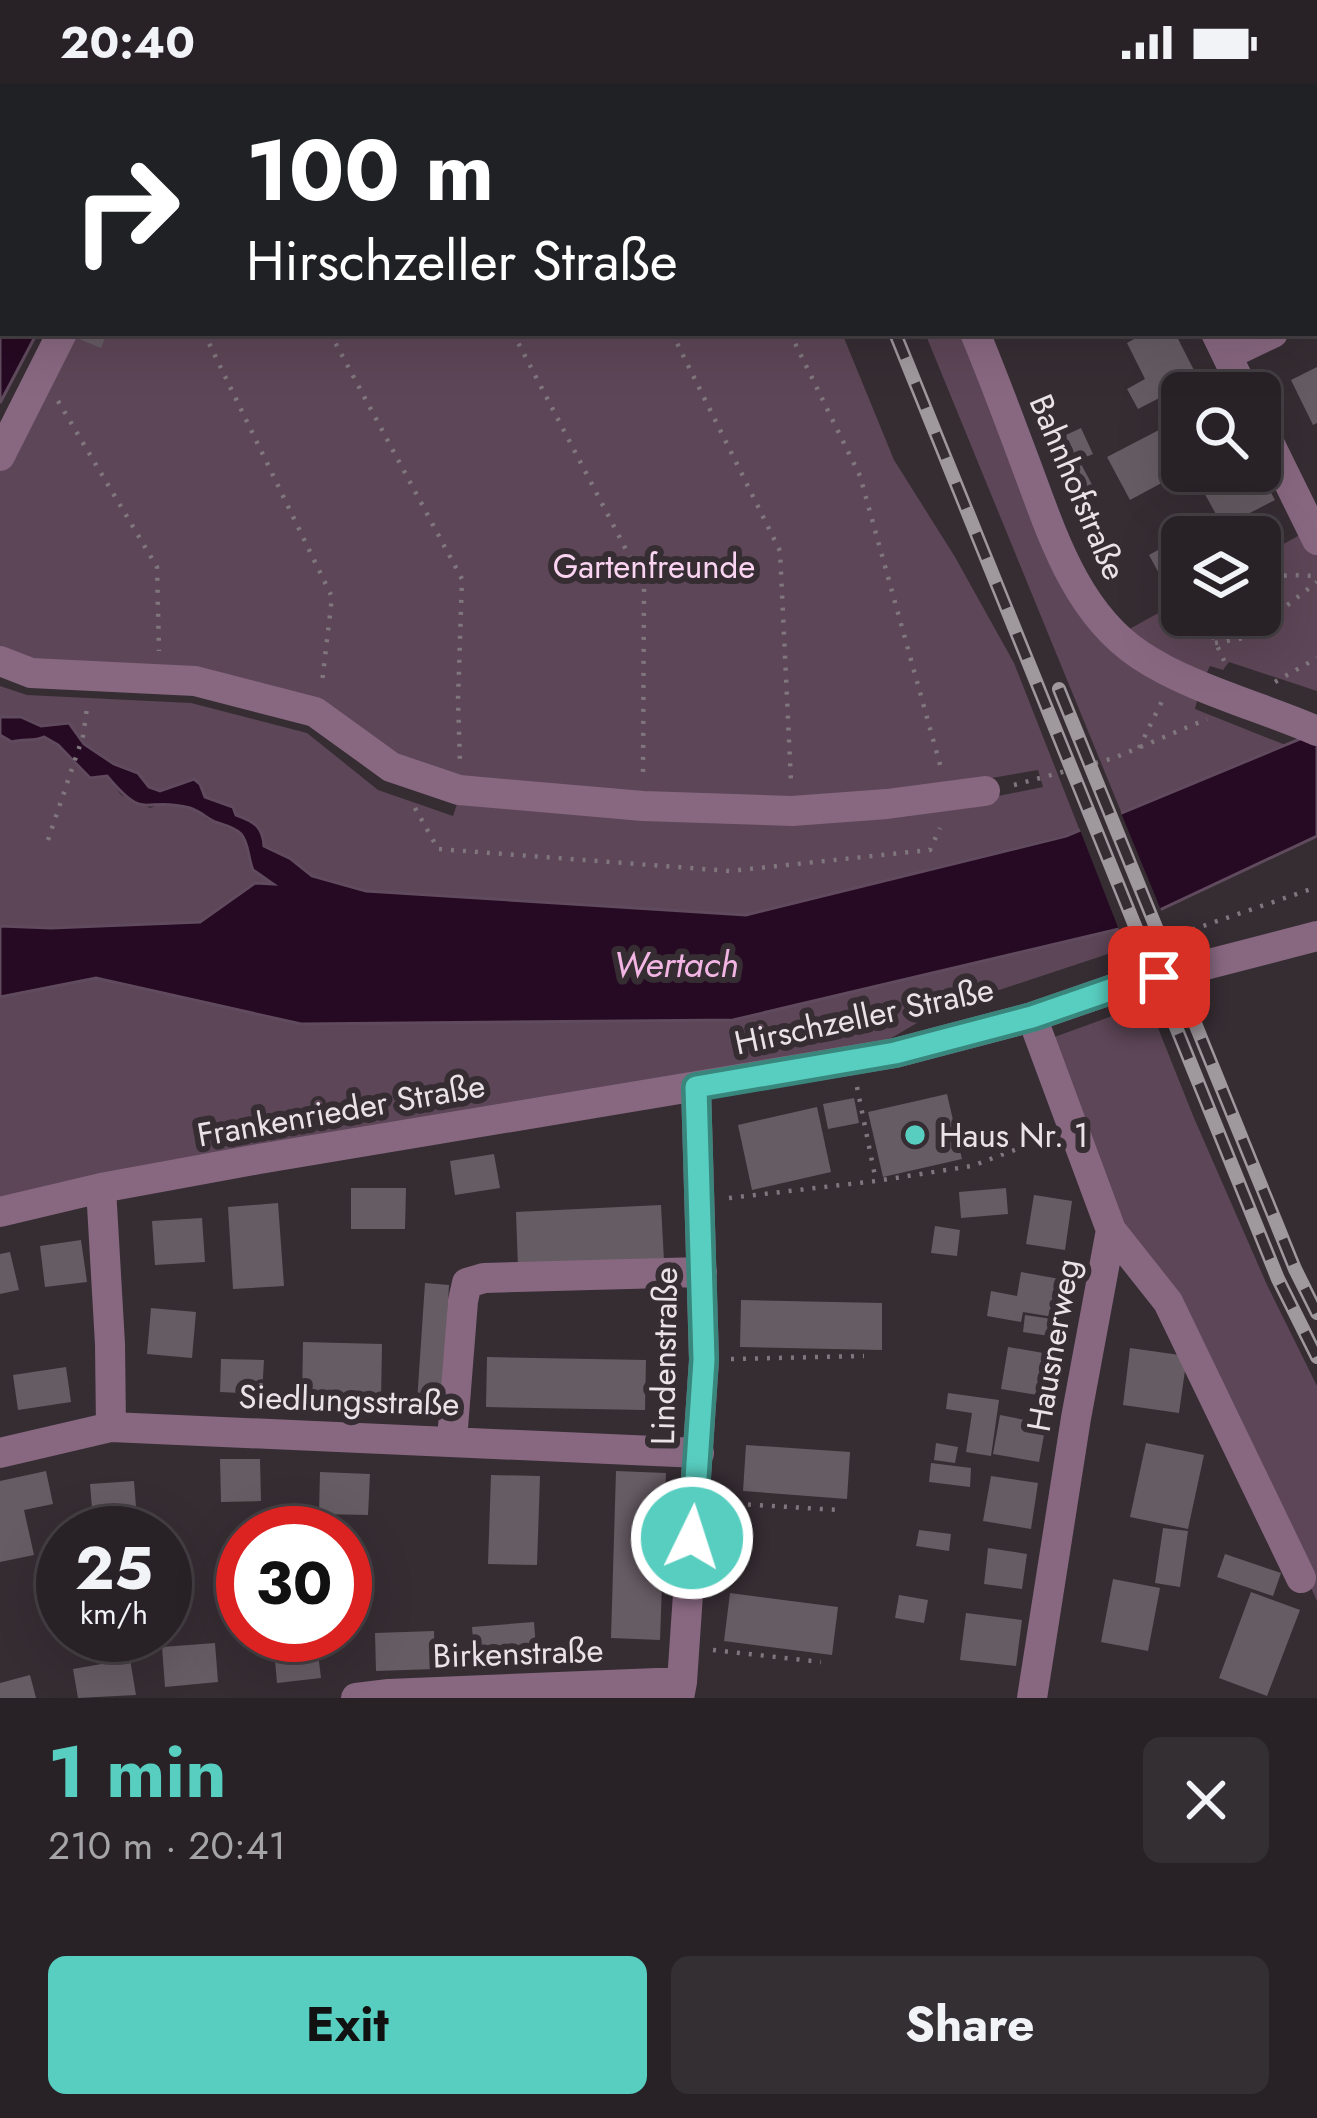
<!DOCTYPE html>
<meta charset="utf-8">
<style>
body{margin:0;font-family:Jost,sans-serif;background:#342f32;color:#f1f3f6;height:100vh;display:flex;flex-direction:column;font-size:45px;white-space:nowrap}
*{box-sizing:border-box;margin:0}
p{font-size:39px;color:#a5a4a7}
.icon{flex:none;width:66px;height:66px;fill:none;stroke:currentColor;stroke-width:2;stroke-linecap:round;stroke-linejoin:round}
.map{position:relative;height:1614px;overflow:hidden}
.panel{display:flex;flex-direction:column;background:#282226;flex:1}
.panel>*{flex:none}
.top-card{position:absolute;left:0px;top:0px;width:1317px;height:252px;box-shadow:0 12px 48px #0002,0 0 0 3px #443f43;background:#202124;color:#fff;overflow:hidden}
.controls{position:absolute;left:1161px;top:288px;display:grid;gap:24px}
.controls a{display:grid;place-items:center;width:120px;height:120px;border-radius:18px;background:#282226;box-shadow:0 12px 48px #0002,0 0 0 3px #443f43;font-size:60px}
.speed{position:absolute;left:36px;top:1422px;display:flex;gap:24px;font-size:60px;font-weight:700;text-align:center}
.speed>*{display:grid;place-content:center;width:156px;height:156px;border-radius:50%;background:#282226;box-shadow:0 12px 48px #0002,0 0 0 3px #443f43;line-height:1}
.speed small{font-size:30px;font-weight:400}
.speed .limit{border:18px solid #d22;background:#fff;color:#111}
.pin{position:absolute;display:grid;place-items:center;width:102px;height:102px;color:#fff;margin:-51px;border-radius:24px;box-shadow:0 6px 18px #0006}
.me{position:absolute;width:132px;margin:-66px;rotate:4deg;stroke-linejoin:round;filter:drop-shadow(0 0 9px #0008)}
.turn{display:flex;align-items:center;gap:42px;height:252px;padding:0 48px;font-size:54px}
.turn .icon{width:156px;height:156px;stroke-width:2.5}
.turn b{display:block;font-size:84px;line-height:102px}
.round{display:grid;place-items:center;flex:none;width:126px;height:126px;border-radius:18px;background:#342f32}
.overview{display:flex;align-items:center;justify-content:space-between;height:204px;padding:0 48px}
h1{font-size:72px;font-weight:700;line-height:90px;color:#58cec0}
.primary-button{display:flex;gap:24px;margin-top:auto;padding:24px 48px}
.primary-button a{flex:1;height:138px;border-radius:18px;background:#58cec0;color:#111;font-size:48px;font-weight:700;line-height:138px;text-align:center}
.primary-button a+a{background:#342f32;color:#f1f3f6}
.status{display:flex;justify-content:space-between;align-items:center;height:84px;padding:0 60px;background:#282226;direction:ltr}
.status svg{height:33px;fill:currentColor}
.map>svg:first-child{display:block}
.green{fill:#5d4657}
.water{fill:#260922;stroke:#604a5d;stroke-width:3}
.pier{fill:#362d33}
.building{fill:#665c63}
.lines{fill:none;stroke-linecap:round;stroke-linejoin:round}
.path{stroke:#7f777d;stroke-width:4.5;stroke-dasharray:3 9;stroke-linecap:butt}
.minor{stroke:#886881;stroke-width:30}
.rail-casing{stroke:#9f989d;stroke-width:14}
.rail{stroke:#362d33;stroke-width:9;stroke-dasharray:27;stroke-linecap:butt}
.route-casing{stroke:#39867d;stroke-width:30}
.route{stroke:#58cec0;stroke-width:21}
.poi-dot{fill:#58cec0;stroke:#362d33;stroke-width:4.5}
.labels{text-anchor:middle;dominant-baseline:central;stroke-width:12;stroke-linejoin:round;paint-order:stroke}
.street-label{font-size:33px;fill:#e9e3e7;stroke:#362d33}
.park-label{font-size:33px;fill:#fad4f1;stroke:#362d33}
.poi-label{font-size:33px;fill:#e9e3e7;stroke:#362d33;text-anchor:start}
.water-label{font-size:36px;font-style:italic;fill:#f2b5e4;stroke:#362d33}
</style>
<div class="status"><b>20:40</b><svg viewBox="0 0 49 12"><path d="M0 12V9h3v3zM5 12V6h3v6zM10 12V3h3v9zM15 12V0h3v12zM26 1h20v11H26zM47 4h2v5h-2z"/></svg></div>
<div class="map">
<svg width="1317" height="1614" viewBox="0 0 1317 1614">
<rect width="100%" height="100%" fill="#362d33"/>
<path class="green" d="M243 0H742L743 3H239Z
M69 249H842L894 376 955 473 1014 579 1080 747 746 831 366 807 312 792 291 775 264 762C263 742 253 737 236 731L233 723 205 712 200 700 194 695 159 707 149 703 138 689 114 680 84 660 69 639 41 642 21 633H0V602L27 611 191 619 307 649 378 706 453 732 458 717 701 735 793 736 944 723 1043 703 1038 686 885 712 702 718 463 697 396 673 318 619 198 589 32 582 0 570V387Z
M925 249H965L1055 481 1198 612 1195 625 1288 662 1122 730Z
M1317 422V607L1229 578 1223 586 1210 582 1206 590 1124 548 1182 516V531H1260V473L1316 442Z
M0 651 29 656 44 653 58 661 90 694 107 692 121 711 150 724 160 720 191 724 208 736 238 748 245 754 249 777 276 801 254 799 200 838 51 844 0 842Z
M1119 845 1126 864 939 926 888 956 0 1118V913L96 894 301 940 733 936Z
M1148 919 1194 1034 1267 1201 1317 1302V1517L1287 1450 1117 1142 1049 955Z"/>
<path class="water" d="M3 247 37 249 0 319V253Z
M0 633H21L41 642 69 639 84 660 114 680 138 689 149 703 160 707 194 695 200 700 205 713 233 723 236 731C253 737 263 742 264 762L291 775 312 792 366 807 746 831 1066 752 1317 648V752L1119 845 733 936 301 940 96 894 0 913V842L51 844 200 838 255 799 273 800 253 786C248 775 249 759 241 750 234 743 223 741 215 738 206 734 200 727 190 724 142 711 147 740 107 692L90 694 58 661 44 653C33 658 23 654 12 658L0 651Z"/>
<path class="pier" d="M1119 724 1163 831 1121 851 1078 741Z"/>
<path class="building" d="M82 249H107L101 264 79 255Z
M1145 249H1175L1198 294 1138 325 1127 305 1145 295 1127 259Z
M1317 283V339L1313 341 1291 296Z
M1182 334V388L1130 416 1107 373Z
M1081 344 1093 370 1079 376 1099 414 1075 426 1044 361Z
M1231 387H1259L1275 416 1223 443 1201 403Z
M1174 457 1182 471V481L1161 493 1149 471Z
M947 1010 962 1075 883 1093 868 1028Z
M854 1014 859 1039 828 1045 823 1020Z
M817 1023 831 1088 752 1106 738 1041Z
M494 1070 500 1104 455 1111 450 1077Z
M351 1104H406L405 1145H351Z
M1006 1104 1008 1130 961 1134 959 1108Z
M1034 1111 1072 1117 1065 1166 1026 1160Z
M278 1119 284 1202 233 1205 228 1123Z
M661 1121 664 1177 518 1184 516 1128Z
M202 1134 205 1178 155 1181 152 1137Z
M935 1142 960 1146 957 1172 931 1169Z
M81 1156 87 1198 45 1203 40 1162Z
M10 1168 19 1206 0 1210V1170Z
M1021 1188 1065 1196 1059 1234 1023 1228 1021 1238 987 1232 991 1207 1017 1212Z
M425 1199 449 1201 442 1319 417 1318Z
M741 1216 882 1219V1266L740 1263Z
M151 1224 196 1228 192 1274 147 1270Z
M1025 1231 1052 1235 1049 1252 1023 1248Z
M303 1258 382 1260 381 1318 302 1316Z
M1008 1263 1055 1271 1049 1313 1001 1305Z
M1130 1264 1187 1272 1179 1329 1123 1321Z
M487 1273 646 1276 645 1326 486 1323Z
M221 1275 264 1276 262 1310 220 1308Z
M66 1283 71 1318 18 1326 13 1291Z
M948 1309 999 1316 991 1372 966 1368 972 1329 946 1325Z
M1000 1331 1046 1340 1039 1378 993 1370Z
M936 1359 958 1363 955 1379 934 1376Z
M1146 1359 1204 1371 1188 1445 1130 1433Z
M746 1361 850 1368 847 1415 743 1407Z
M220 1375H260L261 1417 221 1418Z
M931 1379 971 1384 970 1403 929 1398Z
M46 1387 53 1420 24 1426 34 1471 0 1478V1397Z
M616 1387 666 1389 660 1556 611 1554Z
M320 1388 370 1390 368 1431 319 1430Z
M491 1391 540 1392 537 1481 488 1480Z
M991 1392 1038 1399 1031 1445 983 1437Z
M134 1397 138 1448 94 1449 90 1400Z
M1163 1444 1188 1447 1180 1503 1155 1499Z
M919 1446 951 1450 949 1467 916 1462Z
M988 1464 1027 1470 1022 1505 984 1500Z
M1225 1470 1281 1489 1273 1512 1217 1493Z
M1113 1495 1160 1504 1148 1567 1101 1558Z
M1251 1508 1300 1526 1267 1612 1219 1594Z
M730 1509 838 1523 832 1571 724 1557Z
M899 1511 928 1516 924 1539 895 1534Z
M966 1529 1022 1536 1016 1582 960 1576Z
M534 1538 537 1579 475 1584 472 1543Z
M434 1547 435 1585 376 1587 375 1549Z
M215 1559 218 1598 165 1603 162 1563Z
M574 1559 593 1560V1575L574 1574Z
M317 1561 321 1594 277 1599 274 1565Z
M130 1575 136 1611 78 1614 73 1585Z
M30 1591 36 1614H0V1599Z"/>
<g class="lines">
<path class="path" d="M384 0 386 3
M542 0 544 3
M669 0 670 3
M204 249 332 513 322 599
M330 249 462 495 458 616 460 678
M513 249 644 500 643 691
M672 249 780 467 791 698
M790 249 860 392 941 684
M58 317 157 483 159 567
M1260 495 1289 491 1317 492
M1216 531 1209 544 1226 581
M1215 559 1245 554 1317 498
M1275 598 1317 574
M1139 664 1163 615
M1014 701 1114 674 1207 635
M415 724 438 765 730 787 930 766 940 744
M48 756 83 652 87 624
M1124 869 1317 803
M857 1003 876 1097
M729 1114 876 1097 972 1082 1046 1054
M731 1275 864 1272
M724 1419 838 1426
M713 1566 821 1578"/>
<path class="minor" d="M50 0 51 3
M900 0V3
M1088 0 1089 3
M231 3 234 0
M1156 3 1163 0
M0 73 3 72
M1314 229 1317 228
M975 249C993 292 1009 335 1025 378 1051 447 1075 528 1140 571 1189 604 1262 623 1317 647
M1216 249 1245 309
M1227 271 1273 249
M1260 340 1317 456
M0 372 62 249
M0 577 31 589 195 597 315 628 391 683 459 706 643 722 792 727 887 720 985 707
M1032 933 1111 1146 1076 1334 1032 1614
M101 1104 110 1260 111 1343
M0 1128 101 1104 259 1075 895 969 1032 933 1116 904 1317 852
M1111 1146 1168 1218 1301 1494
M452 1356 463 1217 467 1199 484 1194 702 1188
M0 1369 111 1343 699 1369
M356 1614 389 1610 682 1598
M679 1614 682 1598 704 1276 696 1003"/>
<defs>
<path id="rail" d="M793 0 794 3
M813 0 814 3
M895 249 1278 1195 1317 1273
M1059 605 1295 1185 1317 1229"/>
</defs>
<use href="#rail" class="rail-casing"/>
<use href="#rail" class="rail"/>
</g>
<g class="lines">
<defs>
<path id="route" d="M692 1454 704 1276 696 1003 895 969 1032 933 1116 904 1159 893"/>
</defs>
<use href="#route" class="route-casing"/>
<use href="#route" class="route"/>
</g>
<circle class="poi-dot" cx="915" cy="1051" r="12"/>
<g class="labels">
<g class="street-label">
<text transform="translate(1078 403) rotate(67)">Bahnhofstraße</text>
<text transform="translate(864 932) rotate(-12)">Hirschzeller Straße</text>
<text transform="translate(341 1026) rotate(-10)">Frankenrieder Straße</text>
<text transform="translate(1053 1261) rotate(-80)">Hausnerweg</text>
<text transform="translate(664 1272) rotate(-89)">Lindenstraße</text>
<text transform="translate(349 1316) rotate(2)">Siedlungsstraße</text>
<text transform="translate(518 1569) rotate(-2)">Birkenstraße</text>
</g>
<g class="park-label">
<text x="654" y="482">Gartenfreunde</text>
</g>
<g class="poi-label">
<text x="939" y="1051">Haus Nr. 1</text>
</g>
<g class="water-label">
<text x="676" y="880">Wertach</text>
</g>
</g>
</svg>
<div class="controls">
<a><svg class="icon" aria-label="search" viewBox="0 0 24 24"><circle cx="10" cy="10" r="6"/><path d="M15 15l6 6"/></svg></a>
<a><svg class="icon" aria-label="layers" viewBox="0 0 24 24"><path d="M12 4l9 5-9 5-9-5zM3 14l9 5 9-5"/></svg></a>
</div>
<div class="speed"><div>25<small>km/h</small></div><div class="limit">30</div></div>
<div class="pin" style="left:1159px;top:893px;background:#d93025"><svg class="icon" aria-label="arrive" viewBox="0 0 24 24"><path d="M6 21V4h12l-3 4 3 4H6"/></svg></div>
<svg class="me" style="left:692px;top:1454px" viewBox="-20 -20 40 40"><circle r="17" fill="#58cec0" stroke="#fff" stroke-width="3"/><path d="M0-11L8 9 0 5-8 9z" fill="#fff"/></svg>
<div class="top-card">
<div class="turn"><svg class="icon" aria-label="right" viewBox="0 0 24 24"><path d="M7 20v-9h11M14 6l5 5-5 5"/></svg><div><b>100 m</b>Hirschzeller Straße</div></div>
</div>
</div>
<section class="panel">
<div class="overview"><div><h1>1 min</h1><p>210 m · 20:41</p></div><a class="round"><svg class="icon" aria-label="close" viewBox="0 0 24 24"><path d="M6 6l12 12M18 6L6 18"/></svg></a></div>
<div class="primary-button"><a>Exit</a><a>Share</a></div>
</section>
